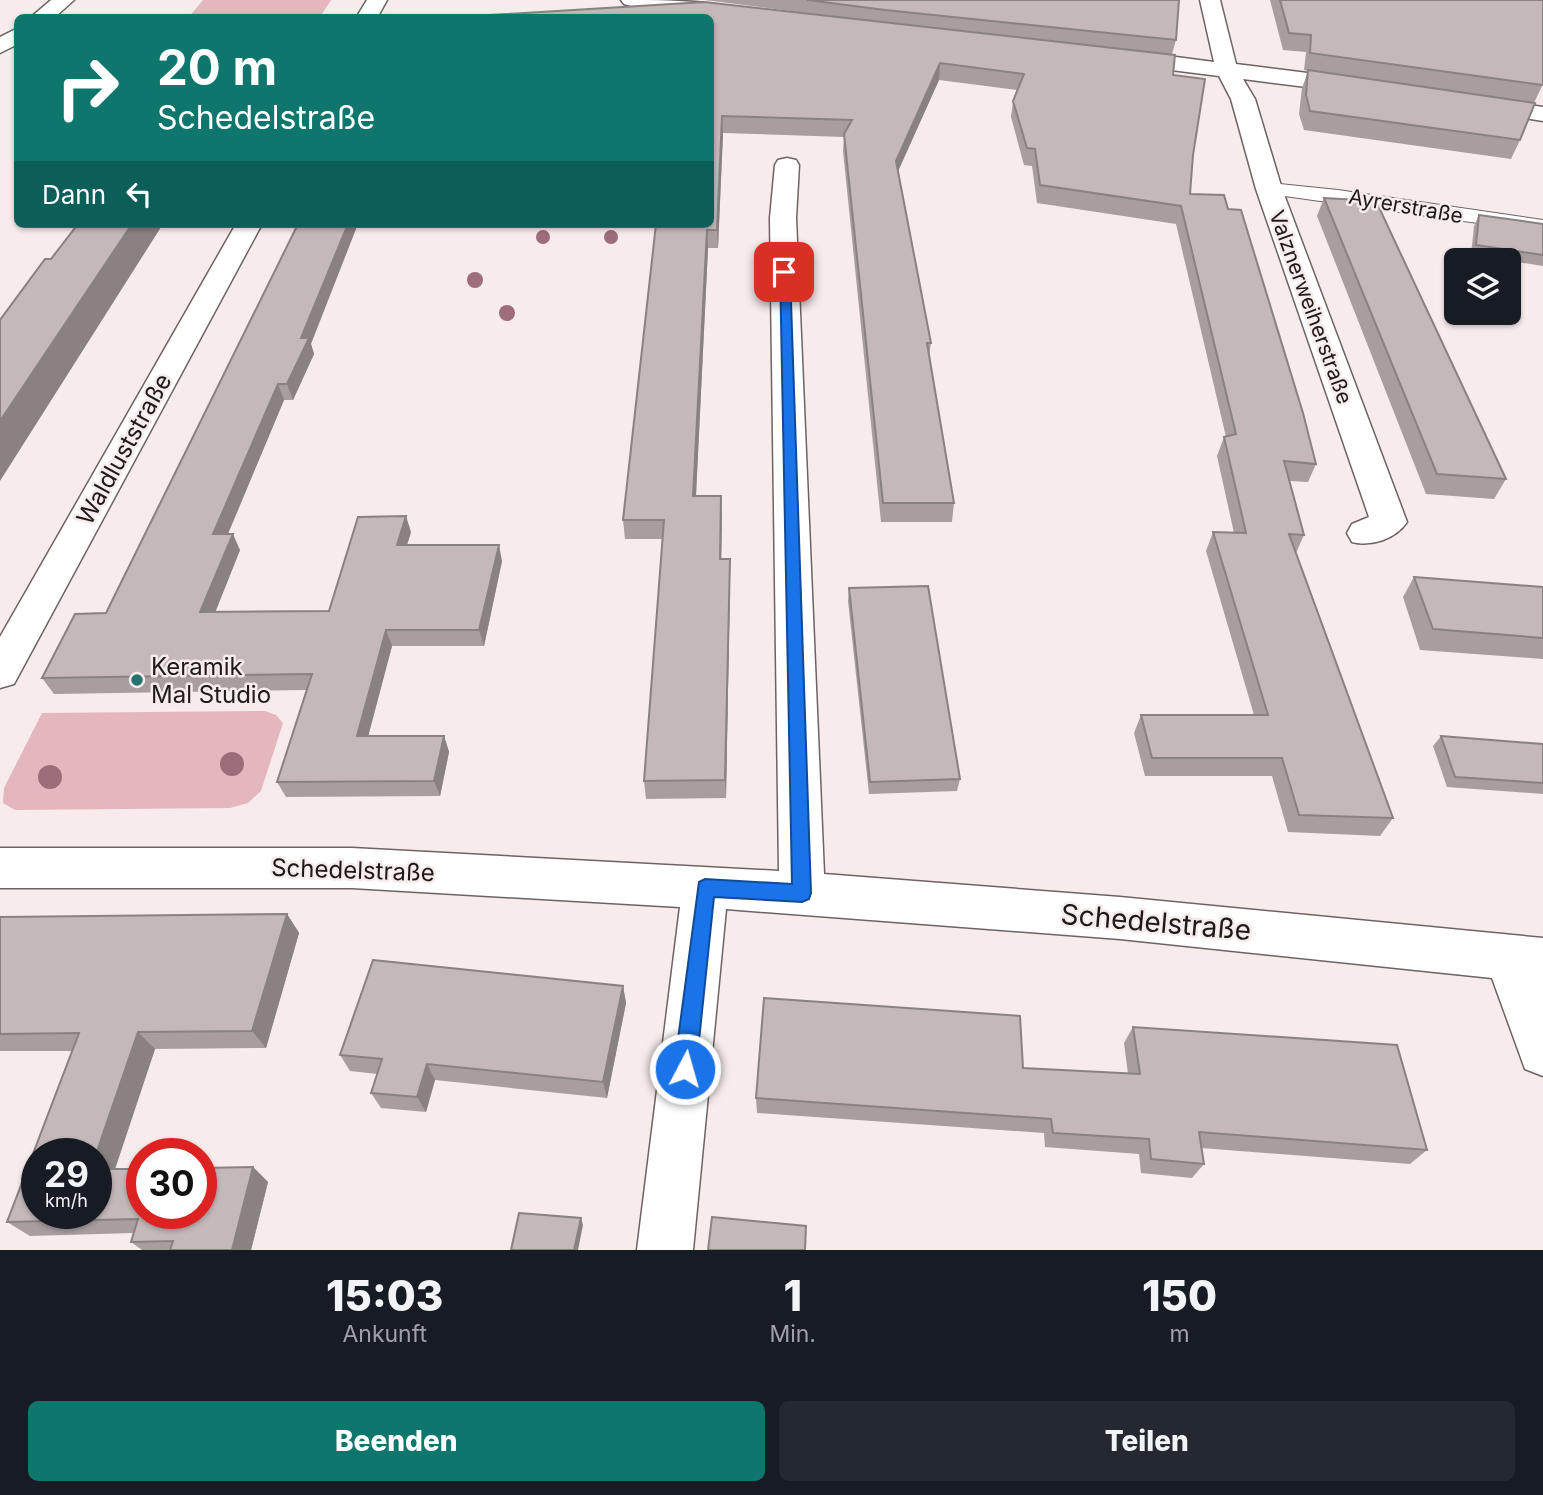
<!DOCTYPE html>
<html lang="de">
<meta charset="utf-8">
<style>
body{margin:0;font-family:Inter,sans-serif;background:#242831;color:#f1f3f6;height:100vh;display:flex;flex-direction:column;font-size:26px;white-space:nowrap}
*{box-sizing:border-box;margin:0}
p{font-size:23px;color:#9ea1a6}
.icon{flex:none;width:38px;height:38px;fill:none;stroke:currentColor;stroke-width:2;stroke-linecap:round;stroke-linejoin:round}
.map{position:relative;height:1250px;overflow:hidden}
.sheet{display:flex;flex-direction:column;background:#171b24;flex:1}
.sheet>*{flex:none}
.banner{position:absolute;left:14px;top:14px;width:700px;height:214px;border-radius:10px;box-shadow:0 2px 5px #0004;background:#0f766e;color:#fff;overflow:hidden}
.controls{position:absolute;left:1444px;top:248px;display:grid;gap:14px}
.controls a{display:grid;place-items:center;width:77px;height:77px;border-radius:10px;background:#171b24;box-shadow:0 2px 5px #0004;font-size:35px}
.speed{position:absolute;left:21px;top:1138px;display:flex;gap:14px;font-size:35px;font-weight:700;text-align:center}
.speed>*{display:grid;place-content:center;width:91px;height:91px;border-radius:50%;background:#171b24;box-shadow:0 2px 5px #0004;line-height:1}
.speed small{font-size:18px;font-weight:400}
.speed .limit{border:10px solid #d22;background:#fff;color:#111}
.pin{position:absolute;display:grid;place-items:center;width:60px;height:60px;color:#fff;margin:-30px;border-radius:14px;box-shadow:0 4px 10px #0006}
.me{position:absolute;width:77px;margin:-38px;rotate:6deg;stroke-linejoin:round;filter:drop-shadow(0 0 5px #0008)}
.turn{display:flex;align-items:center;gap:24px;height:147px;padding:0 28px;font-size:32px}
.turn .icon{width:91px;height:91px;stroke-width:2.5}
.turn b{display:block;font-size:49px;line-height:60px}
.then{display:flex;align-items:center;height:66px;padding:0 28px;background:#0003;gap:14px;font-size:26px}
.eta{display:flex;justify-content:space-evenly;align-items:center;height:119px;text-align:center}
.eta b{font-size:42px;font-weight:800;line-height:49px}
.action{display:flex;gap:14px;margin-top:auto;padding:14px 28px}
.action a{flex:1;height:80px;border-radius:10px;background:#0f766e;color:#fff;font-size:28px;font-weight:800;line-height:80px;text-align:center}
.action a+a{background:#242831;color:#f1f3f6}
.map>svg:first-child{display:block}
.green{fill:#e3b7bb}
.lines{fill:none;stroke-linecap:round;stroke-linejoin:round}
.service-casing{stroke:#6e6364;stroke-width:2}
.minor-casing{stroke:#6e6364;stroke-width:3}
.service{fill:#fff;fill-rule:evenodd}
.minor{fill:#fff;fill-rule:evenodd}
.tree{fill:#9e6d7a}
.wall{fill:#a99e9f}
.shaded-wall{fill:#898182}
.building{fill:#c4b8b9;stroke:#898182;stroke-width:2}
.route{fill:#1a73e8;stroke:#114b97;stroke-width:2}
.poi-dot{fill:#287270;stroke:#f7ebec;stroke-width:2.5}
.labels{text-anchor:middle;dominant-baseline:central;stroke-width:5;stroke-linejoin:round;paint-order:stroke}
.far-street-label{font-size:21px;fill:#1e1a1a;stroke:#f7ebec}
.street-label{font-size:24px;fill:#1e1a1a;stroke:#f7ebec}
.poi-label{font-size:24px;fill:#1e1a1a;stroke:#f7ebec;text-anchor:start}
.near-street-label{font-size:28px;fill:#1e1a1a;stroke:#f7ebec}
</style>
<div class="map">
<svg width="1543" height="1250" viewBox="0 0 1543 1250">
<rect width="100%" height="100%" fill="#f7ebec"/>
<path class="green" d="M203 0H331L320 17H189Z
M265 711 276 715 283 723 261 791 248 803 230 808 15 810 3 803 4 788 42 713Z"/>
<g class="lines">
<defs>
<path id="service" d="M1269 183 1338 190 1543 220V232L1262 193 1259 189 1262 185Z"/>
<path id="minor" d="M51 0H74L54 18H30Z
M367 0H387L377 18H356Z
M621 0C656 0 692 0 726 6L729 10 726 14 719 16 631 6 624 4Z
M1200 0H1220L1236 64 1355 79 1363 81 1366 86 1363 91 1355 93 1243 79 1255 99 1282 189 1407 522C1396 539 1371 547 1352 542L1347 533 1352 524 1369 517 1256 189 1231 99 1219 76 1123 64 1115 62 1112 57 1115 52 1123 50 1214 62Z
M18 28V44L0 53V37Z
M1481 98 1543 107V121L1473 110 1469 105 1473 100Z
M787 158 796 160 799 165 796 218 824 874 1120 897 1543 938V1076L1525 1069 1492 978 1120 939 726 909 693 1250H637L680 907 352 888H0V848H352L779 871 770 218 775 165 778 160Z
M236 224H262L14 684 0 688V637Z"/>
</defs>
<use href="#service" class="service-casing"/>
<use href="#minor" class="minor-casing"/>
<use href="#service" class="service"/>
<use href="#minor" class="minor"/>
</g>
<g class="tree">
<circle cx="543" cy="237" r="7"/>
<circle cx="611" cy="237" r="7"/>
<circle cx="475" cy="280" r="8"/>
<circle cx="507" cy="313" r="8"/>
<circle cx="232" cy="764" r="12"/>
<circle cx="50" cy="777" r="12"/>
</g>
<path class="wall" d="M705 0H1179L1176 40 1172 54 1015 37 1173 75 1193 155 1190 194 1228 209 1316 464 1308 482 1290 481 1304 535 1296 553 1393 818 1380 836 1288 832 1272 776H1145L1134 733 1141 715H1254L1206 551 1213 532 1234 533 1217 456 1224 437H1226L1176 224 1037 203 1032 166 1024 165 1011 117 1013 101 1017 90 939 80 898 171 931 343 929 357 954 503 952 522H881L843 151 844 137 723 133 718 248H708L696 496H721V559L730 578 726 798 646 799 644 781 662 539H625L623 520 656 224H710V18L829 16Z
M1270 0H1543V84L1534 103 1520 140 1511 159 1304 130 1299 114 1302 88 1308 71 1304 70 1306 52 1283 50Z
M1324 198 1506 479 1494 499 1426 494 1317 216Z
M1479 215 1543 224V266L1471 255 1474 226Z
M298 224 311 344 314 354 293 400H284L228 534 240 550 215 612 329 611 411 532 407 545 502 561 484 646H392L368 736H444L449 752 440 796 286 797 277 782 306 690 54 694 42 678 106 613Z
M1414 577 1543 587V659L1420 650 1403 597Z
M849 588 960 779 957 791 869 794 848 601Z
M1441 736 1543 744V794L1447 787 1433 746Z
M287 914 299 933 266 1048 155 1049 115 1169 253 1167 268 1182 251 1250H142L131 1242 133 1233 30 1236 7 1222 72 1051H0V917Z
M623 986 626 1003 607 1098 435 1080 426 1112 381 1108 371 1093 377 1074 350 1071 340 1055Z
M1133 1027 1427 1150 1410 1164 1201 1148 1204 1164 1192 1178 1141 1173 1139 1154 1045 1147 1044 1133 757 1113 756 1098 1023 1068 1128 1074 1124 1043Z"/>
<path class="shaded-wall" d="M940 63 939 80 895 178 896 161Z
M722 116 723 133 718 248 717 230Z
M132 224H163L0 481V421Z
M348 224H358L311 344 314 354 293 400 287 384 301 338Z
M707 230 708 248 695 515 693 496Z
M278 384 284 400 221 550 213 534Z
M721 496 722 515 721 578 720 559Z
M406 516 411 532 402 561 397 545Z
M233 534 240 550 209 628 200 612Z
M499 545 502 561 484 646 479 630Z
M730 559V578L726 798 725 780Z
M386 630 392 646 364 752 357 736Z
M444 736 449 752 440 796 434 781Z
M287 914 299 933 266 1048 252 1031Z
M623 986 626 1003 607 1098 603 1082Z
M138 1032 155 1049 110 1184 96 1173V1154Z
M427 1064 435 1080 426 1112 417 1097Z
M253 1167 268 1182 251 1250H232Z
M581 1218 583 1225 578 1250H574Z"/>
<path class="building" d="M807 0H1179L1176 40 885 10Z
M1280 0H1543V84L1542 85 1310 53 1311 35 1289 33Z
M704 2 1175 55 1173 75 1205 79 1193 155 1190 194 1224 195 1228 209 1241 210 1303 413 1316 464 1284 461 1304 535 1289 534 1393 818 1299 815 1282 758H1152L1141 715H1268L1213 532 1246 533 1224 437 1236 434 1181 206 1040 185 1035 149 1027 148 1013 101 1024 74 940 63 896 161 931 343H927L954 503H883L844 134 852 120 722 116 717 230H707L693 496H721L720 559H730L725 780 644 781 664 520H623L656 224H710V18H440Z
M1308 70 1535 103 1520 140 1310 111 1306 95Z
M1324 198 1376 201 1506 479 1437 474Z
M1479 215 1543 224V255L1476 245Z
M78 224H132L0 421V320L45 259H51Z
M298 224H348L301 338H309L287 384H278L213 534H233L200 612 329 611 358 517 406 516 397 545H499L479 630H386L357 736H444L434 781 277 782 312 674 42 678 75 614 106 613Z
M1414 577 1543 587V638L1433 629Z
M928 586 960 779 870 782 849 588Z
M1441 736 1543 744V783L1455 777Z
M287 914 252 1031 138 1032 96 1154 37 1153V1213H96V1169H142V1213H201V1168L253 1167 232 1250H170L173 1241 131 1242 138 1219 7 1222 79 1033 0 1034V917Z
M373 960 623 986 603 1082 427 1064 417 1097 371 1093 382 1059 340 1055Z
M764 998 1020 1016 1023 1068 1140 1074 1133 1027 1397 1045 1427 1150 1199 1132 1204 1164 1151 1159 1149 1139 1053 1133 1051 1119 756 1098Z
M519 1213 581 1218 574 1250H511Z
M712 1217 806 1226 805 1250H708Z"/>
<path class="route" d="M780 269 790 272 811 893 809 899 802 902 714 897 696 1069 693 1076 685 1080 678 1076 674 1069 699 882 705 879 792 884Z"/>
<circle class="poi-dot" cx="137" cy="680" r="7"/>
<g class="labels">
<g class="far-street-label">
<text transform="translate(1406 206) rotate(10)">Ayrerstraße</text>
<text transform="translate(1311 307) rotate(70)">Valznerweiherstraße</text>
</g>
<g class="street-label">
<text transform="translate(124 449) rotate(-61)">Waldluststraße</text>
<text transform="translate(353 870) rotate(2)">Schedelstraße</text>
</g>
<g class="poi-label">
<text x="151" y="666">Keramik<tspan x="151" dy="28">Mal Studio</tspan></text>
</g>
<g class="near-street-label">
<text transform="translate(1156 922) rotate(5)">Schedelstraße</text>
</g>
</g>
</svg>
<div class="controls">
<a><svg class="icon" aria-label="layers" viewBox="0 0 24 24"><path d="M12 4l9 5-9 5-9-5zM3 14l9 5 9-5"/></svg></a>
</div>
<div class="speed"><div>29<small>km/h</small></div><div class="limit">30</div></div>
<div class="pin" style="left:784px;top:272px;background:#d93025"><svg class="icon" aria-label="arrive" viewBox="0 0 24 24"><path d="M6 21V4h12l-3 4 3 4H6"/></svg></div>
<svg class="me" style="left:685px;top:1069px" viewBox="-20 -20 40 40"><circle r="17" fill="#1a73e8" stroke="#fff" stroke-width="3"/><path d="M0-11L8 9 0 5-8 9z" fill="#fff"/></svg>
<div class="banner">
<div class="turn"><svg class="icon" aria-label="right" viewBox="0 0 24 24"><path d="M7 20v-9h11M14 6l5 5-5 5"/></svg><div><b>20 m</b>Schedelstraße</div></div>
<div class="then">Dann<svg class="icon" aria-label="left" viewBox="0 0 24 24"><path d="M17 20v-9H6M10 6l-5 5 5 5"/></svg></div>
</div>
</div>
<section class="sheet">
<div class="eta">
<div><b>15:03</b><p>Ankunft</p></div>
<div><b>1</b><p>Min.</p></div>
<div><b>150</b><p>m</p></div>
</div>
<div class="action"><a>Beenden</a><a>Teilen</a></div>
</section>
